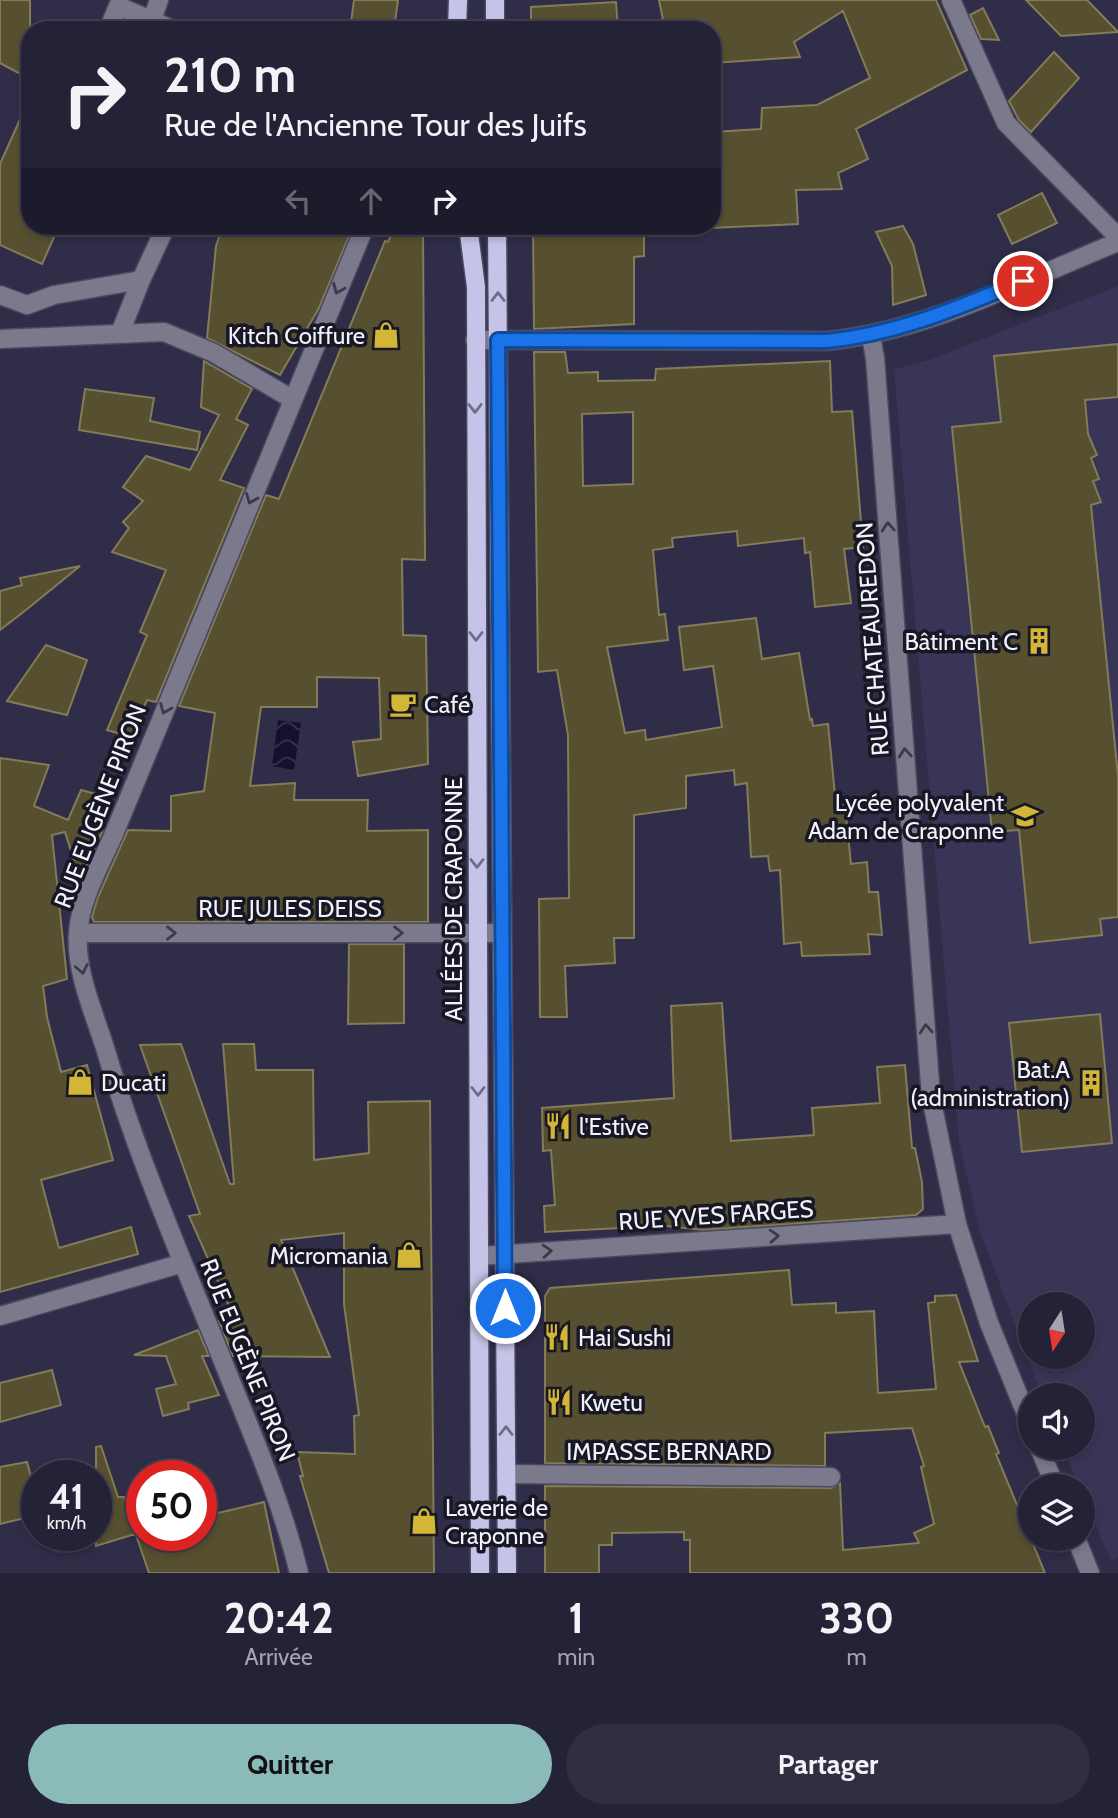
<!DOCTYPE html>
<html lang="fr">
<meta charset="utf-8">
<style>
body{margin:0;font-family:Cabin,sans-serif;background:#302f42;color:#f1f3f6;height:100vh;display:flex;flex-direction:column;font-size:26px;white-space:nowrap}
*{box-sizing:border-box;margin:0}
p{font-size:23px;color:#a3a4ad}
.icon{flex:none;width:38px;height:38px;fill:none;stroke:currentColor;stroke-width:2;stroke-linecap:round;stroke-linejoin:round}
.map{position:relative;height:1573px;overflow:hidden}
.sheet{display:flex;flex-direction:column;background:#242236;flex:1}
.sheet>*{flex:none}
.hud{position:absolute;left:21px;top:21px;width:700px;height:214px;border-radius:28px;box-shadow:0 4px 10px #0003,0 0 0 2px #413f51;background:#242236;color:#f1f3f6;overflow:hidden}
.needle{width:46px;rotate:192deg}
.controls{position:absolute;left:1018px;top:1292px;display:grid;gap:14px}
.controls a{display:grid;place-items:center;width:77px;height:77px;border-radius:50%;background:#242236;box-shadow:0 4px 10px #0003,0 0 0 2px #413f51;font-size:35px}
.speed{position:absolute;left:21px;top:1460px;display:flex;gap:14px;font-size:35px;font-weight:700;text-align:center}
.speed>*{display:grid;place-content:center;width:91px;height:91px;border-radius:50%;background:#242236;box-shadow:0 4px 10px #0003,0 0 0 2px #413f51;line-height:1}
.speed small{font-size:18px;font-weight:400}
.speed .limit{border:10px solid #d22;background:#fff;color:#111}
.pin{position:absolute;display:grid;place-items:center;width:60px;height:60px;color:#fff;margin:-30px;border:4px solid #fff;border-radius:50%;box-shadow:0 2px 7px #0007}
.me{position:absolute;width:77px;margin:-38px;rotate:0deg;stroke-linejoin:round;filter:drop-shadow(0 0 5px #0008)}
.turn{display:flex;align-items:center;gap:24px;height:147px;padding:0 28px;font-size:32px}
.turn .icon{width:91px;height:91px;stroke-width:2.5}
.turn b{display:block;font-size:49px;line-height:60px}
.lanes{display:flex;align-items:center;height:66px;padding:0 28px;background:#0003;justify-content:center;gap:35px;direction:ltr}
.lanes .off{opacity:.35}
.eta{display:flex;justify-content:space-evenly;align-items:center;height:119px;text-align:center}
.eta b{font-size:42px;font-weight:700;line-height:49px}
.action{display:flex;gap:14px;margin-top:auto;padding:14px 28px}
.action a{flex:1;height:80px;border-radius:42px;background:#8bbbb9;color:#111;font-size:28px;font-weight:700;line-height:80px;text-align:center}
.action a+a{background:#302f42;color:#f1f3f6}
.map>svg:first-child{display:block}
.built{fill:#393557;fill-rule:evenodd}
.water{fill:url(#water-waves)}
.building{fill:#575030;stroke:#837b59;stroke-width:2;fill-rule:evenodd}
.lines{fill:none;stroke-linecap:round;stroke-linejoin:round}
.minor-casing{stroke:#4b4961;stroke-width:21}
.major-casing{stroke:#4b4961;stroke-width:21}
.minor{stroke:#7b7a8c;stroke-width:18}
.major{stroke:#c5c3e7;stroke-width:18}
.oneway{stroke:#3b3a48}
.oneway2{stroke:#6e6d86}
.route-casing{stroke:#114b97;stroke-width:18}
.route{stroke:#1a73e8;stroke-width:12}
.labels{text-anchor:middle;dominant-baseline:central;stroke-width:7;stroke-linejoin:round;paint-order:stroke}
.poi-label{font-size:24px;fill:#f2f2fd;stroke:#181724;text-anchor:start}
.street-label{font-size:24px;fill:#f2f2fd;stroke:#181724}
</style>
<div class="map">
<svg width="1118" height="1573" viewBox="0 0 1118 1573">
<defs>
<pattern id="water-waves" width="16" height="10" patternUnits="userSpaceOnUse" patternTransform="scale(1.75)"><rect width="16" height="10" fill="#16102f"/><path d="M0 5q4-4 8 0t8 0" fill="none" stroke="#38334e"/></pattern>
</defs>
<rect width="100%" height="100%" fill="#302d48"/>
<path class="built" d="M1118 286V1557L1111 1561 1083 1495V1486H1079L1063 1447H1083V1395H1042L980 1232 959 1142 894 369 929 360ZM1031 1304H1083V1356H1031Z"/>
<path class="water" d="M278 720 301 723 294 770 272 766Z"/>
<path class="building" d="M0 0H30V79L0 63Z
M354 0H398L394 30H350Z
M659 0H936L967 70 856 129 868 159 838 173 842 189 796 190 798 224 712 228V132L761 129 762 108 817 105 870 78 843 11 794 42 800 57 712 63V30H665Z
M1026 0H1087L1118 32 1061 36Z
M616 2 618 30H531V7Z
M983 8 999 40 981 39 970 15Z
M1054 52 1079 78 1031 132 1019 120 1009 101Z
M30 97V226H59L42 264 0 245V164Z
M1042 193 1057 223 1012 244 998 215Z
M223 226H344L352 229 319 308 280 375 207 338 216 246Z
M395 226H423L425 560 402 559 403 635 426 636 428 764 358 776 353 742 381 739 379 678 317 677V707H261L250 786 295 783 294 800H368L367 831 428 830V922H94L92 917 98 897 128 830 171 831V796L204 791 215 713 179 706 266 495 279 499 385 241 388 242Z
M533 226H644V256L634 257V324L534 329Z
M903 226 913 244 926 295 893 305 892 266 876 232Z
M1118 344V397L1085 400 1088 434 1097 455 1091 458 1099 479 1093 481 1101 502 1091 505 1118 776V917L1100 919 1102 935 1030 943 1019 830 992 832 952 427 1001 422 994 356Z
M534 352H565L568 373 598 372V381L655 380 656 369 830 361 832 412 852 411 863 547 844 549 851 603 815 607 810 552 805 553 804 538 738 546 737 531 672 538 673 547 653 550 659 615 665 614 668 640 607 647 625 733 645 730 646 740 722 727 713 666 684 670 679 627 756 618 762 659 799 653 810 720 812 719 813 726 828 724 836 805H845L851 864 867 862 869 892H878L882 935 868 934 870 954 802 956 801 942 784 944 780 870 770 871 768 856 751 857 747 783 735 785 734 770 686 776V808L634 815V938H614L615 963 565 966 567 1017H540L539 899 569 898 568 735 557 670 538 672ZM633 412V484L583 486 582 414Z
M204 361 252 389 236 419 248 425 220 480 244 488 156 702 147 700 131 737 107 730 147 635 140 632 166 570 112 552 129 528 123 522 143 501 123 487 146 456 190 470 219 415 201 407Z
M85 389 154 398 150 421 200 432 197 450 79 430Z
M80 566 26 610 0 630V591L22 585 20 578Z
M46 645 87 660 67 715 7 701Z
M0 758 49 765 34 806 68 820 81 790 107 797 98 830H103L80 880 65 832 52 835 67 979 43 986 47 1017 61 1072 87 1065 113 1160 41 1180 59 1248 131 1227 138 1254 0 1292Z
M349 944H404V1023L348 1024Z
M722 1003 731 1141 814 1135 812 1108 880 1103 877 1067 905 1065 912 1148H915L922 1182 923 1209 916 1215 704 1230 639 1223V1227L545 1232 544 1206 555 1205 551 1150 543 1151 542 1108 674 1098 671 1006Z
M1100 1014 1112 1143 1022 1152 1009 1023Z
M181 1044 230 1184H234L223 1044H254L256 1070H313L314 1160 369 1153 368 1102 430 1101 434 1573H329L300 1476H303L297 1452 355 1454 354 1416 359 1415 344 1304V1233L281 1240 330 1357 233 1356 219 1321 233 1315 189 1216 200 1214 140 1045Z
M789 1270 792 1305 836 1303V1313L874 1311 878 1393 936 1389 928 1303 935 1302V1296L956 1295 978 1361 959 1362 985 1427 988 1426 999 1453 996 1454 1045 1573H690V1540H684V1532L612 1533V1545H599V1573H545V1486L831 1488 840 1483 843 1550 919 1543 914 1533 934 1524 921 1467 924 1466 912 1428 825 1433V1466L545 1463V1296L550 1288Z
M198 1330 209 1356H202L219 1395 188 1403 189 1409 163 1416 156 1389 176 1384 166 1356 134 1355Z
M52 1370 61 1405 0 1422V1383Z
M101 1446 118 1497H124L135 1534 96 1546V1447Z
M27 1462 37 1499V1515L0 1524V1467Z
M264 1502 279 1573H149L136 1535H201V1517Z"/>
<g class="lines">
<defs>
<path id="minor" d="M951 0 1006 123 1118 237
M152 20 159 0
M108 30 118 6 174 30
M0 295 27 305 54 295 141 280 166 226
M120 333 141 280
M871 336 875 358 931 1097 957 1224 989 1323 1031 1426
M0 339 164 332 214 353 292 399
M475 340 827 341C928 331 1024 280 1118 242
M78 933H502
M479 1256 957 1224
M0 1316 183 1263
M1039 1447 1055 1486
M506 1474 831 1477
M1076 1538 1090 1573
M299 1573C282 1503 253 1436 226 1369 184 1264 138 1159 106 1051 95 1015 75 972 78 933 80 898 103 861 116 829L365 226"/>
<path id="major" d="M457 30 458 0
M495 30V0
M468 226 476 287 480 1573
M497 226 507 1573"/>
</defs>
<use href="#minor" class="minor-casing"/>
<use href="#major" class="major-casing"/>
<use href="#minor" class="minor"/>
<use href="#major" class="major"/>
</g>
<defs><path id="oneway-chevron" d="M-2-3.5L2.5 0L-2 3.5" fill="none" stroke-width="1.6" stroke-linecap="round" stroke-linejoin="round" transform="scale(1.75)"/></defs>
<g class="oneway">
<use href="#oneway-chevron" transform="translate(338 289) rotate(113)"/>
<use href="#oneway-chevron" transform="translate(251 499) rotate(112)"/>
<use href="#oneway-chevron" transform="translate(888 527) rotate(-94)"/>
<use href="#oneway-chevron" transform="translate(165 709) rotate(112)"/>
<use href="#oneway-chevron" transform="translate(905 753) rotate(-94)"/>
<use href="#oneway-chevron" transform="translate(171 933)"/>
<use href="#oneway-chevron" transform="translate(398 933)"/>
<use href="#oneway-chevron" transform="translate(82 969) rotate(79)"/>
<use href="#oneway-chevron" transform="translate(926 1029) rotate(-94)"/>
<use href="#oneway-chevron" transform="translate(774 1236) rotate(-4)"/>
<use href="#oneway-chevron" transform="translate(547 1251) rotate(-4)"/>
</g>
<g class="oneway2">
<use href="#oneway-chevron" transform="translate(498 297) rotate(-90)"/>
<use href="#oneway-chevron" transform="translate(475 408) rotate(90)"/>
<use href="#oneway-chevron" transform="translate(476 636) rotate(90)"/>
<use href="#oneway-chevron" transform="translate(477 863) rotate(90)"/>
<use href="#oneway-chevron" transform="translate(478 1091) rotate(90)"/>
<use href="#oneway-chevron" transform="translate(506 1431) rotate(-90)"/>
</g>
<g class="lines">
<defs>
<path id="route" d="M505 1308 498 340 827 341C898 334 957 308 1023 281"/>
</defs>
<use href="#route" class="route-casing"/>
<use href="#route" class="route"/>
</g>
<defs>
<symbol id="shop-bare" viewBox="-9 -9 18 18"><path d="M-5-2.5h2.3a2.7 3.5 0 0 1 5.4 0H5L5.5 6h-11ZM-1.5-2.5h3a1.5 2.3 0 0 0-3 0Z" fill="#d3b635" stroke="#181724" stroke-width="2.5" paint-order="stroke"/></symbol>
<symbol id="building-bare" viewBox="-9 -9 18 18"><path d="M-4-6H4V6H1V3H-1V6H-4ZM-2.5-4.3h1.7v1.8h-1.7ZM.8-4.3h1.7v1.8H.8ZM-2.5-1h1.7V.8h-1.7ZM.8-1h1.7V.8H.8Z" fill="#d3b635" stroke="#181724" stroke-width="2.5" paint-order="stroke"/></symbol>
<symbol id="cafe-bare" viewBox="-9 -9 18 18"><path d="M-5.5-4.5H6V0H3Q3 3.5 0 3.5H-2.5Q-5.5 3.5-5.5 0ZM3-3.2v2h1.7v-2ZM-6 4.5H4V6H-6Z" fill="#d3b635" stroke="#181724" stroke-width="2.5" paint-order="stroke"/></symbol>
<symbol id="school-bare" viewBox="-9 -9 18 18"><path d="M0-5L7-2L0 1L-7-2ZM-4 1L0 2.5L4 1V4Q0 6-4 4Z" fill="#d3b635" stroke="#181724" stroke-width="2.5" paint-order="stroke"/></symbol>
<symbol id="restaurant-bare" viewBox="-9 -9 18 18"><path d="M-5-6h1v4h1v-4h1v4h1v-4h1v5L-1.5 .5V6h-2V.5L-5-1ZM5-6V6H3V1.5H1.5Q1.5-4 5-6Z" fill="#d3b635" stroke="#181724" stroke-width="2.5" paint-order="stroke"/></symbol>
</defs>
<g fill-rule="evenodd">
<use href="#shop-bare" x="367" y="316" width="38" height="38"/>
<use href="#building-bare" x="1020" y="622" width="38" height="38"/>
<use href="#cafe-bare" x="384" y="685" width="38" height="38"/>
<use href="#school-bare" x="1006" y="797" width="38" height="38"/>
<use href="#shop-bare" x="61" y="1063" width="38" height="38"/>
<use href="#building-bare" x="1072" y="1064" width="38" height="38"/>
<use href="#restaurant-bare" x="539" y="1107" width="38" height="38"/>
<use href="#shop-bare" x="390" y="1236" width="38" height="38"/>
<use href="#restaurant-bare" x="538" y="1318" width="38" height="38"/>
<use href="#restaurant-bare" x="540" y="1383" width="38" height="38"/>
<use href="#shop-bare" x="405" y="1502" width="38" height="38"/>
</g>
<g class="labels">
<g class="poi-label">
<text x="365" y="335" text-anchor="end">Kitch Coiffure</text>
<text x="1018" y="641" text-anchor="end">Bâtiment C</text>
<text x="424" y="704">Café</text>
<text x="1004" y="802" text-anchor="end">Lycée polyvalent<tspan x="1004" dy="28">Adam de Craponne</tspan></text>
<text x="1070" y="1069" text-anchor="end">Bat.A<tspan x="1070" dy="28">(administration)</tspan></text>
<text x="101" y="1082">Ducati</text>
<text x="579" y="1126">l'Estive</text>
<text x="388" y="1255" text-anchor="end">Micromania</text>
<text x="578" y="1337">Hai Sushi</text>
<text x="580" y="1402">Kwetu</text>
<text x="445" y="1507">Laverie de<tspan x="445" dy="28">Craponne</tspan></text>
</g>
<g class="street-label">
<text transform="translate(872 639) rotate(-94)">RUE CHATEAUREDON</text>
<text transform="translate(100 806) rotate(-69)">RUE EUGÈNE PIRON</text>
<text transform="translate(453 899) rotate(-90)">ALLÉES DE CRAPONNE</text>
<text x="290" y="908">RUE JULES DEISS</text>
<text transform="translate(716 1215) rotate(-4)">RUE YVES FARGES</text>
<text transform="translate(248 1360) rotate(68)">RUE EUGÈNE PIRON</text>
<text x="669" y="1451">IMPASSE BERNARD</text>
</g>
</g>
</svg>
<div class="controls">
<a><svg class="needle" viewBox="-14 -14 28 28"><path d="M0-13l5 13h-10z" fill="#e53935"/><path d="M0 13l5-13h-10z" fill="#a3a4ad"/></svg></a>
<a><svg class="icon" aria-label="sound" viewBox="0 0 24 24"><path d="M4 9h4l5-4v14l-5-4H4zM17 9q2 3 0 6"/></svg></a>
<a><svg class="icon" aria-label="layers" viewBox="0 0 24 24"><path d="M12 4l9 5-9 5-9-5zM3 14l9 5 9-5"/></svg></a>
</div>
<div class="speed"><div>41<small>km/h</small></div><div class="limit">50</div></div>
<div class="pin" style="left:1023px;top:281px;background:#d93025"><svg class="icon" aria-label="arrive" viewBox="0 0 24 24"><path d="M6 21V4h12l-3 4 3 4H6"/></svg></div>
<svg class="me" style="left:505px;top:1308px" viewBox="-20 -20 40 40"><circle r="17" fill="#1a73e8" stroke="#fff" stroke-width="3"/><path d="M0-11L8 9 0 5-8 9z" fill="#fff"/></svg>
<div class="hud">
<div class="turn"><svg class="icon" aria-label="right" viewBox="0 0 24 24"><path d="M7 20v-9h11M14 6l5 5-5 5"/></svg><div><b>210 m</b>Rue de l'Ancienne Tour des Juifs</div></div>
<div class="lanes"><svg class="icon off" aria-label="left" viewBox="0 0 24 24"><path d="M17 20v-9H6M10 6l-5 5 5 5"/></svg><svg class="icon off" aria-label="ahead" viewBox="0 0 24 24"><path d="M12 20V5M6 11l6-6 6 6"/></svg><svg class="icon" aria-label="right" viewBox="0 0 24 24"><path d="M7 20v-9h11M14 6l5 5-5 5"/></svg></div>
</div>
</div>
<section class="sheet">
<div class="eta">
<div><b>20:42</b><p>Arrivée</p></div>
<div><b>1</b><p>min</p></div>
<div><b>330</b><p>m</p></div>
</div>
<div class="action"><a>Quitter</a><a>Partager</a></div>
</section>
